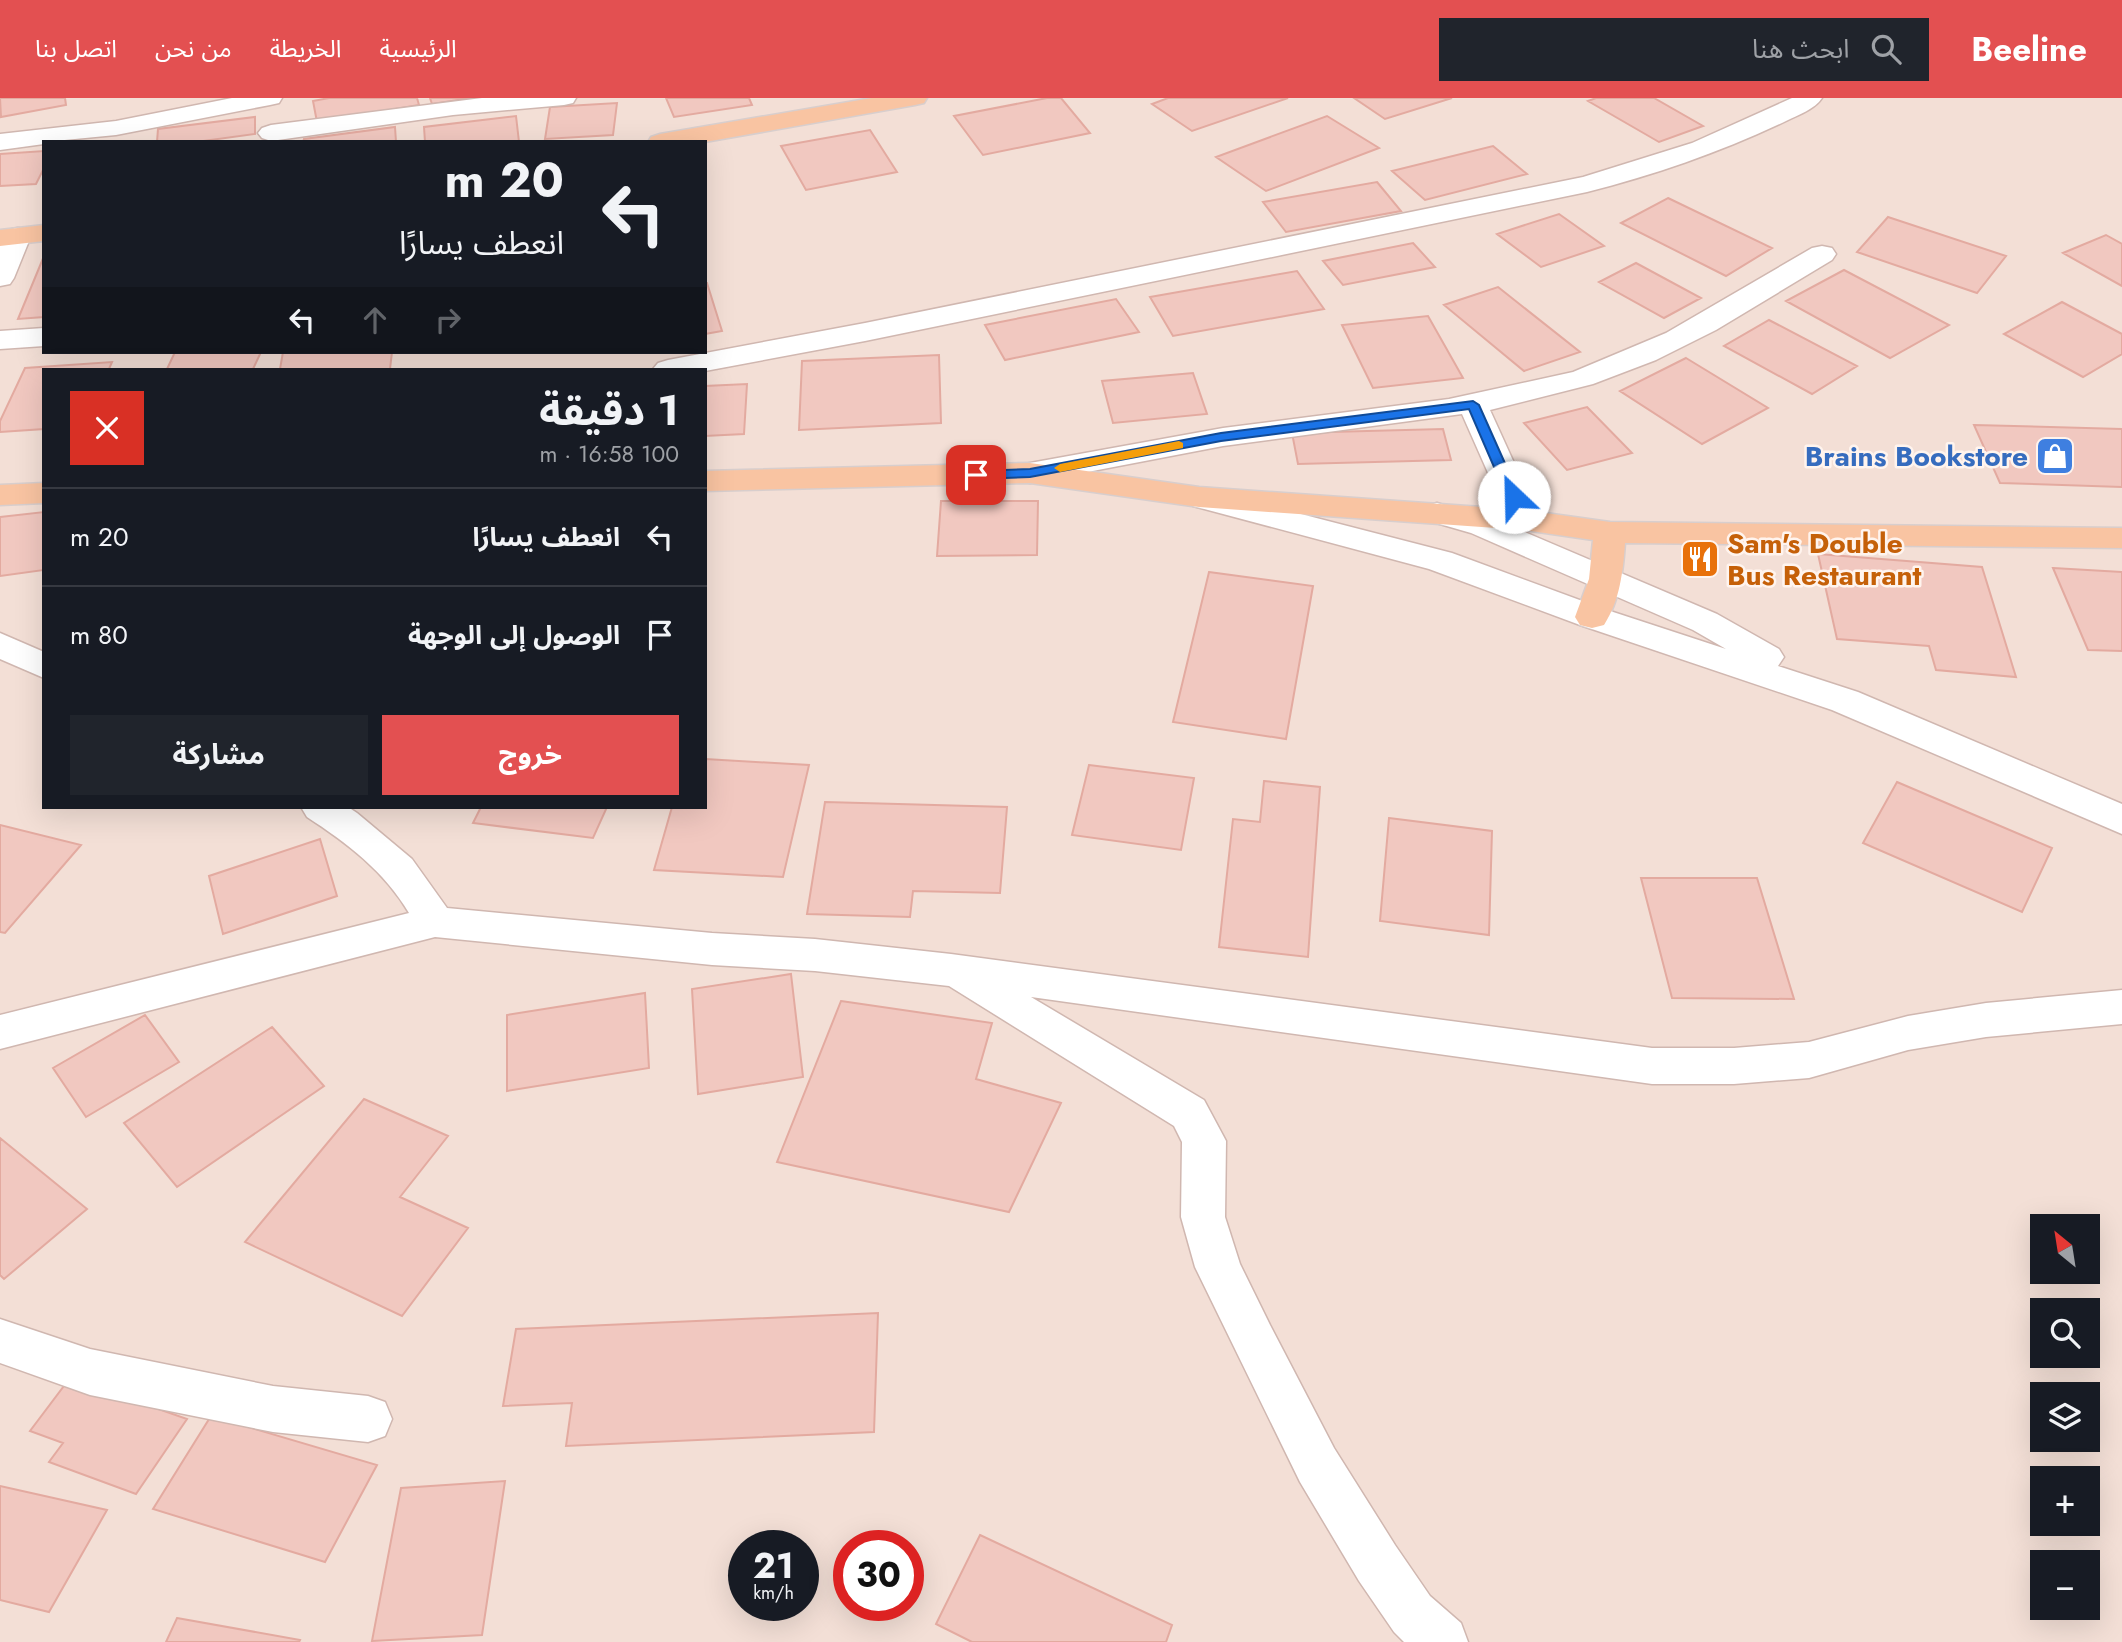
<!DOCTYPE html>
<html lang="ar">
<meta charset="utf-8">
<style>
body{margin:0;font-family:Jost,"Noto Sans Arabic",sans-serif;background:#20242c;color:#f1f3f6;direction:rtl;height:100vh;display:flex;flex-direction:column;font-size:26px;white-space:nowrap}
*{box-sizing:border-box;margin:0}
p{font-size:23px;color:#9ea1a6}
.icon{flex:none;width:38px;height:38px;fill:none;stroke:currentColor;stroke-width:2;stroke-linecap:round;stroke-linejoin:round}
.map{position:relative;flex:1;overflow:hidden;direction:ltr}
.sheet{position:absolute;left:42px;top:270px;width:665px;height:441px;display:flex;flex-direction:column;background:#171b24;border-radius:0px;box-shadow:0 7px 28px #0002;direction:rtl}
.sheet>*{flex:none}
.guide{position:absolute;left:42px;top:42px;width:665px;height:214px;border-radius:0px;box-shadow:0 7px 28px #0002;direction:rtl;background:#171b24;color:#f1f3f6;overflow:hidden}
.needle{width:46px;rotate:330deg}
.controls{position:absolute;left:2030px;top:1116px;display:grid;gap:14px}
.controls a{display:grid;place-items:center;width:70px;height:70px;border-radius:0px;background:#171b24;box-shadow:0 7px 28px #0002;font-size:35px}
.speed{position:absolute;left:728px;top:1432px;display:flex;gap:14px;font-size:35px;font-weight:700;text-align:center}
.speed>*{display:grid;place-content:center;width:91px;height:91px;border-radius:50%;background:#171b24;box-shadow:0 7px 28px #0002;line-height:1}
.speed small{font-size:18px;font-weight:400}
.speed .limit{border:10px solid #d22;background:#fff;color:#111}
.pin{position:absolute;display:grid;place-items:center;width:60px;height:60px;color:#fff;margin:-30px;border-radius:14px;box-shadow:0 4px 10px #0006}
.me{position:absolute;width:77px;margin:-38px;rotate:336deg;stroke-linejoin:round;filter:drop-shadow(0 0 5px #0008)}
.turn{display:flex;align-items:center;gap:24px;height:147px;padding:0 28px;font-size:32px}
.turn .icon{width:91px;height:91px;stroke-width:2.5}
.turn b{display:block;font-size:49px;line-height:60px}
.lanes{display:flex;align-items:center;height:66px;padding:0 28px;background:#0003;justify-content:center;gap:35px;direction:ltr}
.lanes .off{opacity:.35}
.round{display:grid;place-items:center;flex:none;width:74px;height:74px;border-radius:0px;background:#20242c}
.head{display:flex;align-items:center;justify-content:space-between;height:119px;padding:0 28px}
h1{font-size:42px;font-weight:700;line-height:52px}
.primary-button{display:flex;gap:14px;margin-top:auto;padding:14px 28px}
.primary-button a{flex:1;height:80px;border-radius:0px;background:#e35051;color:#fff;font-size:28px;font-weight:700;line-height:80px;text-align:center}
.primary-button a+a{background:#20242c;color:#f1f3f6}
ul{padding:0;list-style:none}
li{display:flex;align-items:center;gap:21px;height:98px;padding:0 28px;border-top:2px solid #363941}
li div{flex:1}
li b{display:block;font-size:26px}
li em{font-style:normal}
header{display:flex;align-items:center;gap:42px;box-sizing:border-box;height:98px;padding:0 35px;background:#e35051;color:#fff}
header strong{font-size:33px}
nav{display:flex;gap:38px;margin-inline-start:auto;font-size:24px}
.search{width:490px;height:63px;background:#20242c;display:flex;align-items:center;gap:18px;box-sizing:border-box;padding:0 24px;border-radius:0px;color:#9ea1a6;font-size:26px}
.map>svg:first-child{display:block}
.residential{fill:#f3dfd6;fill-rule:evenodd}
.building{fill:#f1c8c0;stroke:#e3aaa0;stroke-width:2}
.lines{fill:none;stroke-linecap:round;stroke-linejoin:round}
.minor-casing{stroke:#d0b7b0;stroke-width:3}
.major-casing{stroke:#d8cecd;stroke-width:3}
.minor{fill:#fff;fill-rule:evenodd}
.major{fill:#f9c4a2;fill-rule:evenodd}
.route{fill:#1a73e8;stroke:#114b97;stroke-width:2}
.slow{fill:#f59e0b}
.labels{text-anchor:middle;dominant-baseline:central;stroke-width:5;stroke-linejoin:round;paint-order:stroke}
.shop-label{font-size:28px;font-weight:bold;fill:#366cbe;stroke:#fff4ee;text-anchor:end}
.food-label{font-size:28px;font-weight:bold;fill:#c56008;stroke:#fff4ee;text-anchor:start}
</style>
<header>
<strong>Beeline</strong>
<div class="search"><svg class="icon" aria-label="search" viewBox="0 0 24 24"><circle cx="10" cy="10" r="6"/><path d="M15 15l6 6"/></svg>ابحث هنا</div>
<nav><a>الرئيسية</a><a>الخريطة</a><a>من نحن</a><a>اتصل بنا</a></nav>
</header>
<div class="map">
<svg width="2122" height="1544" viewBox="0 0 2122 1544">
<rect width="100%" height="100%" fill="#fcefe7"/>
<path class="residential" d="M0 0H2122V1544H0ZM44 44H705V254H44ZM44 271H705V709H44ZM2042 1129H2088V1174H2042ZM2042 1213H2088V1258H2042ZM2042 1297H2088V1342H2042ZM2042 1381H2088V1426H2042ZM744 1447H803V1507H744ZM849 1447H908V1507H849ZM2042 1465H2088V1510H2042Z"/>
<path class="building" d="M0 0H65L66 7 1 19Z
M329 0H417L419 7 317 24 313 3Z
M430 0H471L432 6Z
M666 0H749L752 7 674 19Z
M1047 0H1061L1090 35 983 57 954 18Z
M1168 0H1288L1192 33 1152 6Z
M1354 0H1452L1385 21Z
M1596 0H1654L1703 28 1659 44 1588 3Z
M617 5 613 37 545 41 550 9Z
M516 18 519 44H425L424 29Z
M1327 18 1379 50 1266 93 1216 59Z
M255 19V36L196 44H157L158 31Z
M395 29 396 44H303L304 41Z
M870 32 897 74 806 92 781 48Z
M1493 48 1527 76 1425 102 1392 73Z
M44 53V70L36 86 0 88V56Z
M1377 84 1401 113 1286 134 1263 104Z
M1668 100 1772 150 1726 178 1621 125Z
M1559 116 1604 148 1541 169 1497 136Z
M1888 119 2006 158 1977 195 1857 154Z
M2106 137 2122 146V188L2063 155Z
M1413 145 1435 169 1343 187 1323 163Z
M44 158V219L18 221Z
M1636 165 1701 200 1664 220 1599 184Z
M1844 172 1949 227 1890 260 1786 203Z
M1297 173 1324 211 1173 238 1150 199Z
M705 185H707L722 233 705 236Z
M1498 189 1580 254 1524 273 1444 207Z
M1116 201 1139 234 1005 262 985 227Z
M2062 204 2122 236V256L2083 279 2004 236Z
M1428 218 1463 280 1373 290 1342 227Z
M1769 222 1857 268 1812 296 1724 248Z
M175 254H261L253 271H167Z
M283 254H392L390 271H280Z
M939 257 941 325 799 332 802 263Z
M1686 260 1768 310 1702 346 1620 293Z
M112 264 109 271H44V331L0 334V323L25 270Z
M1193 275 1207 316 1113 325 1102 283Z
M747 286 744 336 705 338V288Z
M1587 309 1632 355 1567 372 1524 325Z
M1974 327 2122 331V389L2000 385Z
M1443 331 1451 362 1298 366 1292 335Z
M941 403H1038L1037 457 937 458Z
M44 414V472L0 478V419Z
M1818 456 1982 469 2016 579 1936 572 1929 548 1837 541Z
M2053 470 2122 474V553L2088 552Z
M1209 474 1313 488 1286 641 1173 624Z
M705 661 809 667 783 779 654 772 672 709H705Z
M1089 667 1194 680 1181 752 1072 737Z
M1264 683 1320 689 1308 859 1219 849 1233 721 1260 724Z
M1897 684 2052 750 2022 814 1863 745Z
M825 704 1007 709 1000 795 913 793 910 819 807 816Z
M481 709H607L593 740 473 725Z
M1389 720 1492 733 1489 837 1380 823Z
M0 727 81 747 5 835 0 834Z
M320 741 337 798 223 836 209 778Z
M1641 780H1757L1794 901 1672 900Z
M791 876 803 979 698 996 692 891Z
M645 895 649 970 507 993V917Z
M841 903 992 925 976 981 1061 1005 1009 1114 777 1064Z
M145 917 179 964 86 1019 53 970Z
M272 929 324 988 177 1089 124 1025Z
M364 1001 448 1038 400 1099 468 1130 402 1218 245 1144Z
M0 1040 87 1111 4 1181 0 1177Z
M878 1215 874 1334 566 1348 572 1305 503 1308 516 1231Z
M70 1280 187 1321 136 1396 49 1364 63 1345 30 1333Z
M211 1318 377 1367 325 1464 153 1411Z
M505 1383 482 1537 372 1543 401 1390Z
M0 1388 107 1412 49 1514 0 1502Z
M980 1437 1172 1527 1166 1544H972L936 1526Z
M177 1520 300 1542 299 1544H166Z"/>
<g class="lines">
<defs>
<path id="minor" d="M232 0H282L279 5 270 7 116 37 44 44V46L0 52V36L116 23Z
M482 0H576L573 5 564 7 453 17 271 43 262 40 258 35 262 30 271 27Z
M1792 0H1822C1815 11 1798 17 1786 23 1723 53 1655 77 1587 94L865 243 705 273 653 271 658 265 668 262 865 225 1583 79 1692 45Z
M18 130 28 132 31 138 14 180 10 186 0 188V148L8 132Z
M1822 148 1832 150 1836 156 1832 162 1716 232 1656 262 1593 286 1490 312 1540 422 1535 429 1524 432 1515 430 1717 516 1779 551 1784 559 1778 568 1858 594 2122 706V736L1832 612 1580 527 1429 471 1193 408 1188 401 1193 394 1204 391 1452 455 1604 511 1726 551 1693 532 1471 435 1426 422 1421 415 1426 408 1437 405 1512 429 1462 316 1223 348 1030 385 1019 382 1014 375 1019 368 1030 365 1223 330 1449 301 1573 274 1666 235 1812 150Z
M44 230V248L0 251V233Z
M0 535 44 554V580L0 561Z
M301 709H348L357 715 412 761 447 810 712 835 815 841 951 856 1652 950H1734L1809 944 1908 918 1986 905 2122 892V926L1986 939 1908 952 1809 980 1734 986H1652L1031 899 1204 1002 1226 1043 1225 1119 1240 1166 1270 1227 1334 1350 1395 1447 1430 1498 1461 1525 1468 1544H1404L1394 1534 1359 1483 1300 1384 1195 1169 1181 1119 1182 1044 1174 1028 949 888 815 873 712 867 435 839 0 951V917L409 815C384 773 347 745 307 719Z
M0 1221 90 1251 273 1288 368 1298 385 1304 392 1321 385 1338 368 1344 273 1334 90 1297 0 1265Z"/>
<path id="major" d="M872 0H927L924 5 915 7 705 44H648L651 39 660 36Z
M44 127V143L0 148V132Z
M1030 365 1199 389 1524 412 1610 424 2122 430V450L1625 445C1623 474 1620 502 1604 527L1592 530 1580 527 1575 519 1589 481 1593 442 1524 432 1199 409 1030 385 705 393V373Z
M44 385V405L0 407V387Z"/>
</defs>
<use href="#minor" class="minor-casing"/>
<use href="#major" class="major-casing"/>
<use href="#minor" class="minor"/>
<use href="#major" class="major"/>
</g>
<path class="route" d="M1473 303 1479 307 1520 399 1518 402H1509L1507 399 1469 311 1221 343 1030 379 976 381 969 377 976 373 1030 371 1221 335Z"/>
<path class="slow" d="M1179 343 1183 345V350L1060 374 1054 370 1060 366Z"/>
<defs>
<symbol id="shop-square" viewBox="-11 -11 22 22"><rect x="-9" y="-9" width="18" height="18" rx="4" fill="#3f7fe0" stroke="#fff4ee"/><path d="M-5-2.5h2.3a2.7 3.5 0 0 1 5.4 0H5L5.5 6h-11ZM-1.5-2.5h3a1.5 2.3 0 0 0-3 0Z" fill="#fff"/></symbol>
<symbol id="restaurant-square" viewBox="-11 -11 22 22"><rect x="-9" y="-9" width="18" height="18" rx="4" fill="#e8710a" stroke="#fff4ee"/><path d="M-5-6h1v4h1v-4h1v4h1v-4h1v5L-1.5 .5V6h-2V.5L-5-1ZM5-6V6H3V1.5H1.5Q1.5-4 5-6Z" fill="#fff"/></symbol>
</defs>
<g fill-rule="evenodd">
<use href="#shop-square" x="2033" y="336" width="44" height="44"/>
<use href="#restaurant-square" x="1678" y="439" width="44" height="44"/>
</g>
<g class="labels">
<g class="shop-label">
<text x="2028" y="358">Brains Bookstore</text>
</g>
<g class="food-label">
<text x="1727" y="445">Sam's Double<tspan x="1727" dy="32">Bus Restaurant</tspan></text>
</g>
</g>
</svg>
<div class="controls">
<a><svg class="needle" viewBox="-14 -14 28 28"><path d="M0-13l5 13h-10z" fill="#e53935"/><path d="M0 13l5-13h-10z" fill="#9ea1a6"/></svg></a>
<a><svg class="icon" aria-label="search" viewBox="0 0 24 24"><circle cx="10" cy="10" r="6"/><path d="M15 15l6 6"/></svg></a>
<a><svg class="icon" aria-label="layers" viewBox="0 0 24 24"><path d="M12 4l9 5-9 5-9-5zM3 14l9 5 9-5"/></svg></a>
<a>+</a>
<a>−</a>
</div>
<div class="speed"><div>21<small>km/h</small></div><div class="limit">30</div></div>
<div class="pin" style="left:976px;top:377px;background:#d93025"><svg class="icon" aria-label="arrive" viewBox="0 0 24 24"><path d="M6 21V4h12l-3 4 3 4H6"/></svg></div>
<svg class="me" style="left:1514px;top:399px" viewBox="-20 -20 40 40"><circle r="19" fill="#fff"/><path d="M0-13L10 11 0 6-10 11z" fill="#1a73e8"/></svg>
<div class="guide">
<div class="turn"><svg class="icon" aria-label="left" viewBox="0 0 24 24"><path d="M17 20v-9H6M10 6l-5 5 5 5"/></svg><div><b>20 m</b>انعطف يسارًا</div></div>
<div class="lanes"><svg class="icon" aria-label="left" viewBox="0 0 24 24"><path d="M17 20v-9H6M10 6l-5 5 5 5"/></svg><svg class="icon off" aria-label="ahead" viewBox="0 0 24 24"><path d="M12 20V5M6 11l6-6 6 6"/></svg><svg class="icon off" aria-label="right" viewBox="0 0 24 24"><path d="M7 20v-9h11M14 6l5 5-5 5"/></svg></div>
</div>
<section class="sheet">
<div class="head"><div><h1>1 دقيقة</h1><p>100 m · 16:58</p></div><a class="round" style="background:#d93025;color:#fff"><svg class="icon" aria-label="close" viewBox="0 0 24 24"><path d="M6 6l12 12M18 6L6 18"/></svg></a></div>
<ul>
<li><svg class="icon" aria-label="left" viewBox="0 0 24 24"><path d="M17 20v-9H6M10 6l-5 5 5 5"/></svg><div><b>انعطف يسارًا</b></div><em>20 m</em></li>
<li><svg class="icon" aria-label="arrive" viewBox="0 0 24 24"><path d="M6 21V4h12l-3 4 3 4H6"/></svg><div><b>الوصول إلى الوجهة</b></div><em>80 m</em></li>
</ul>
<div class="primary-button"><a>خروج</a><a>مشاركة</a></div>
</section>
</div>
